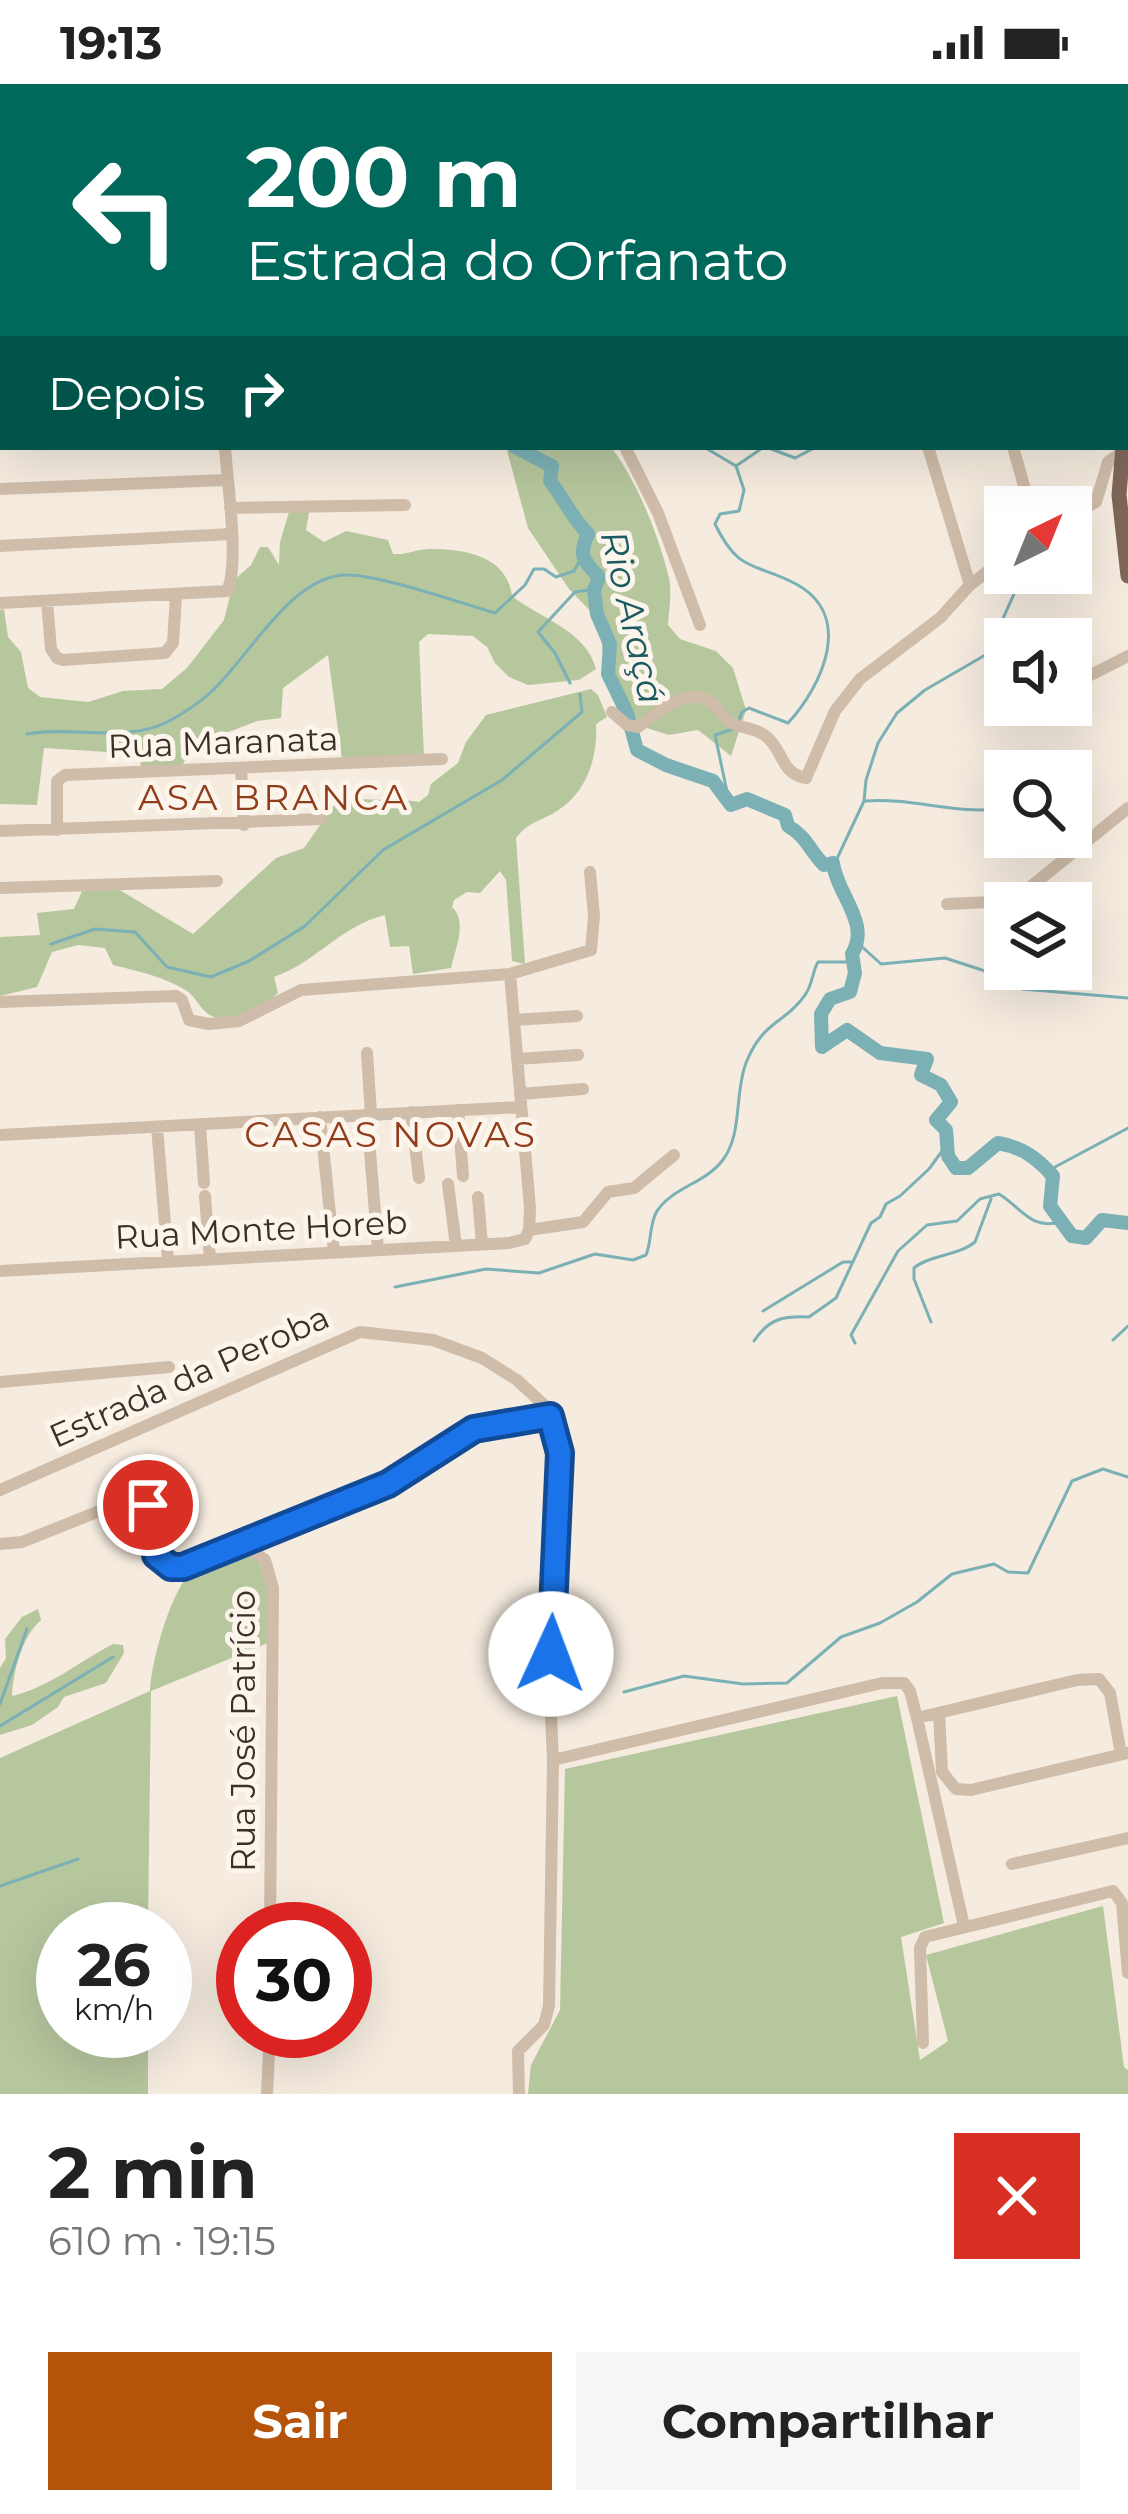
<!DOCTYPE html>
<html lang="pt">
<meta charset="utf-8">
<style>
body{margin:0;font-family:Montserrat,sans-serif;background:#f6f6f6;color:#222;height:100vh;display:flex;flex-direction:column;font-size:45px;white-space:nowrap}
*{box-sizing:border-box;margin:0}
p{font-size:39px;color:#767676}
.icon{flex:none;width:66px;height:66px;fill:none;stroke:currentColor;stroke-width:2;stroke-linecap:round;stroke-linejoin:round}
.map{position:relative;height:2010px;overflow:hidden}
.panel{display:flex;flex-direction:column;background:#fff;flex:1}
.panel>*{flex:none}
.guide{position:absolute;left:0px;top:0px;width:1128px;height:366px;box-shadow:0 12px 48px #0002;background:#00695c;color:#fff;overflow:hidden}
.needle{width:78px;rotate:43deg}
.buttons{position:absolute;left:984px;top:402px;display:grid;gap:24px}
.buttons a{display:grid;place-items:center;width:108px;height:108px;border-radius:0px;background:#fff;box-shadow:0 12px 48px #0002;font-size:60px}
.speed{position:absolute;left:36px;top:1818px;display:flex;gap:24px;font-size:60px;font-weight:700;text-align:center}
.speed>*{display:grid;place-content:center;width:156px;height:156px;border-radius:50%;background:#fff;box-shadow:0 12px 48px #0002;line-height:1}
.speed small{font-size:30px;font-weight:400}
.speed .limit{border:18px solid #d22;background:#fff;color:#111}
.pin{position:absolute;display:grid;place-items:center;width:102px;height:102px;color:#fff;margin:-51px;border:6px solid #fff;border-radius:50%;box-shadow:0 3px 12px #0007}
.me{position:absolute;width:132px;margin:-66px;rotate:2deg;stroke-linejoin:round;filter:drop-shadow(0 0 9px #0008)}
.turn{display:flex;align-items:center;gap:42px;height:252px;padding:0 48px;font-size:54px}
.turn .icon{width:156px;height:156px;stroke-width:2.5}
.turn b{display:block;font-size:84px;line-height:102px}
.then{display:flex;align-items:center;height:114px;padding:0 48px;background:#0003;gap:24px;font-size:45px}
.round{display:grid;place-items:center;flex:none;width:126px;height:126px;border-radius:0px;background:#f6f6f6}
.summary{display:flex;align-items:center;justify-content:space-between;height:204px;padding:0 48px}
h1{font-size:72px;font-weight:700;line-height:90px}
.button{display:flex;gap:24px;margin-top:auto;padding:24px 48px}
.button a{flex:1;height:138px;border-radius:0px;background:#b45309;color:#fff;font-size:48px;font-weight:700;line-height:138px;text-align:center}
.button a+a{background:#f6f6f6;color:#222}
.status{display:flex;justify-content:space-between;align-items:center;height:84px;padding:0 60px;background:#fff;direction:ltr}
.status svg{height:33px;fill:currentColor}
.map>svg:first-child{display:block}
.green{fill:#b6c69d}
.lines{fill:none;stroke-linecap:round;stroke-linejoin:round}
.stream{stroke:#7bb0b5;stroke-width:3}
.river{stroke:#7bb0b5;stroke-width:14}
.minor{stroke:#cfbca9;stroke-width:12}
.major{stroke:#7e6759;stroke-width:15}
.route-casing{stroke:#114b97;stroke-width:30}
.route{stroke:#1a73e8;stroke-width:21}
.labels{text-anchor:middle;dominant-baseline:central;stroke-width:10;stroke-linejoin:round;paint-order:stroke}
.street-label{font-size:33px;fill:#3b3029;stroke:#fcf5ec}
.water-label{font-size:36px;font-style:italic;fill:#1b5a61;stroke:#fcf5ec}
.neighbourhood-label{font-size:36px;letter-spacing:3px;fill:#913c1b;stroke:#fcf5ec}
</style>
<div class="status"><b>19:13</b><svg viewBox="0 0 49 12"><path d="M0 12V9h3v3zM5 12V6h3v6zM10 12V3h3v9zM15 12V0h3v12zM26 1h20v11H26zM47 4h2v5h-2z"/></svg></div>
<div class="map">
<svg width="1128" height="2010" viewBox="0 0 1128 2010">
<rect width="100%" height="100%" fill="#f5ebdf"/>
<path class="green" d="M0 0 116 3H3L0 215Z
M164 0H532L164 3Z
M506 363H611C638 399 658 450 669 494 672 508 669 526 668 541L680 555 716 567 733 584 746 626 731 672 698 646 669 651 637 641 607 595 598 535 569 505 528 444Z
M289 428H309L306 446 324 458 346 447 388 456 393 470C407 471 417 465 431 465 465 465 507 472 512 512 539 534 586 546 596 585L579 596 528 601 509 593 495 579 487 563 473 552 428 550 419 558 424 673 342 676 328 571 283 604 281 634 257 637 223 650 220 663 190 666 182 682 142 685 138 670 44 664 37 721 0 720V526L4 525 8 553 21 568 28 604 40 613 88 618 123 607 162 605 187 584 224 536 234 496 251 481 260 463H268L279 481 280 458Z
M591 605 598 611 607 633 596 640C598 673 587 708 557 727 541 737 528 738 516 754L525 880 512 877 506 796 500 787 480 809 467 808 454 816 452 823C468 838 455 865 451 884L413 890 409 862 390 863 385 831C342 841 315 879 274 893L278 909C263 923 228 946 207 929 199 923 196 913 187 907 165 893 138 887 113 881L105 864 78 861 52 868 37 903 0 912V853L40 851 37 829 74 825 82 807 118 805 193 850 276 774 304 764 341 711C367 719 392 713 419 718L428 711 431 700 458 679 466 658 486 631Z
M244 1465C278 1488 268 1522 268 1559L151 1607 148 1845H63V1947H148V2010H0V1674L150 1607C151 1578 170 1509 191 1488 203 1476 228 1469 244 1465Z
M38 1525 41 1536C22 1552 13 1588 12 1612 50 1603 78 1578 113 1560L123 1561 124 1569 106 1599 64 1613 58 1623 32 1641 0 1651V1584L6 1574 5 1555 22 1533Z
M897 1612 944 1839 901 1853 920 1976 948 1957 926 1871 1103 1822 1124 1983 1128 1986V2010H528L531 1981 560 1926 565 1685Z"/>
<g class="lines">
<path class="stream" d="M77 0 78 3
M461 3 472 0
M704 363 736 382 744 406 739 427 720 430 715 440C739 490 755 478 796 500 855 532 822 602 788 639L749 624 742 628 739 636
M766 363 795 374 816 363
M736 382 764 363
M570 599 555 569 538 548 575 508 595 505
M27 650C70 642 122 658 163 640 180 632 204 616 216 603 251 569 291 494 344 491 375 489 461 519 495 529L525 501 534 485H544L556 493 574 487 581 474
M1071 692 1075 687
M729 717 715 651 736 644
M865 717C914 713 956 732 1005 724
M834 781 864 717 866 696 878 659 897 629 925 606 987 570 1018 501
M51 860 95 845 135 848 167 883 211 893 249 877 305 842 383 766 502 696 582 628 580 610
M859 860 881 880 945 874 982 886 1022 905 1128 914
M1055 1083 1128 1044
M395 1203 486 1185 539 1189 595 1170 633 1176 646 1171C652 1157 649 1140 657 1127 672 1104 705 1099 722 1077 743 1051 734 1010 746 979 763 936 785 940 805 911 813 900 812 888 818 878H853
M763 1227 843 1178H853
M931 1238 914 1195V1184C929 1171 958 1172 975 1158L991 1115
M1113 1256 1128 1242
M754 1257C769 1234 784 1232 809 1233L836 1214 871 1139 880 1133 886 1120 900 1112 929 1085 945 1063
M855 1259 851 1251 898 1167 927 1141 957 1137 980 1115 999 1110C1023 1125 1031 1146 1060 1138
M624 1608 684 1592 743 1600 787 1599 841 1553 880 1539 917 1518 952 1490 994 1480 1008 1488 1028 1489 1072 1397 1103 1385 1128 1393
M0 1620 27 1545
M0 1642 113 1573
M0 1802 78 1775"/>
<path class="river" d="M329 0 331 3
M515 363 552 382 550 397C564 415 573 435 588 450 578 472 583 476 599 493L594 506 597 530 610 560 608 590 627 629 637 666 666 681 713 697 731 721 747 715 785 731 788 742C806 752 810 767 824 781L833 779C837 811 871 839 852 870L855 889 850 908 830 915 821 930 822 963 847 946 880 969 927 975 921 991 941 1001 951 1018 936 1036 946 1046 948 1072 956 1084H968L998 1059C1022 1063 1037 1074 1053 1092L1050 1122 1072 1152 1086 1154 1102 1136 1128 1139"/>
<path class="minor" d="M708 0 709 3
M812 0 815 3
M1071 3 1087 0
M1125 102H1128
M1125 167 1128 166
M0 221 3 220
M0 292H3
M625 363 658 429 700 541
M928 363 970 501
M1013 363 1030 423
M0 405 226 396
M230 424 405 421
M1071 431 1096 418 1108 378 1122 368
M0 462 231 450
M47 518 51 565 57 574 63 576 165 569 173 559 176 512
M0 519 227 507C240 479 227 398 225 363
M1071 601 1128 572
M1024 624 1030 621
M612 628 627 641 638 643C658 629 690 598 714 621 722 628 724 636 734 640 746 645 760 645 769 655 784 670 782 690 806 694L835 627 860 595 940 534 970 501 1005 474
M241 684 244 741
M57 746V697L65 691 442 675
M0 747 321 735
M0 804 217 797
M947 820 1013 817 1128 724
M0 918 176 912 182 916 189 936 209 940 239 937 301 906 510 890 591 866 594 832 590 788
M514 936 577 932
M367 969 371 1030
M517 975 578 971
M520 1010 583 1005
M458 1026 463 1092
M411 1028 419 1094
M367 1030 378 1166
M320 1033 334 1168
M200 1041 204 1099
M157 1043 168 1177
M0 1051 521 1023
M448 1100 456 1162
M205 1112 210 1175
M478 1113 482 1160
M529 1146 583 1138 608 1108 634 1104 674 1071
M0 1187 509 1159 525 1155 529 1146 530 1124 510 890
M0 1298 169 1283
M0 1406 360 1248 433 1256 482 1274 517 1296 544 1321 557 1352 559 1392 550 1610 553 1676 549 1922 544 1941 518 1967 519 2010
M0 1460 22 1458 127 1416 140 1415 149 1425 156 1471 171 1483H183L388 1400 474 1345 550 1332
M244 1461 265 1476 273 1504 270 1845
M939 1629 942 1688 956 1705 971 1706 1127 1669
M917 1634 1077 1596 1099 1595 1110 1609 1121 1670
M553 1676 882 1599H904L910 1607 917 1634 964 1842
M1012 1780 1128 1754
M923 1959 920 1864 925 1853 1113 1807 1122 1819 1128 1889
M267 2010 270 1947"/>
<path class="major" d="M1123 363 1119 411 1128 492"/>
</g>
<g class="lines">
<defs>
<path id="route" d="M148 1421 156 1471 171 1483H183L388 1400 474 1345 550 1332 560 1369 551 1570"/>
</defs>
<use href="#route" class="route-casing"/>
<use href="#route" class="route"/>
</g>
<g class="labels">
<g class="street-label">
<text transform="translate(223 658) rotate(-2)">Rua Maranata</text>
<text transform="translate(261 1145) rotate(-3)">Rua Monte Horeb</text>
<text transform="translate(189 1292) rotate(-24)">Estrada da Peroba</text>
<text transform="translate(243 1647) rotate(-90)">Rua José Patrício</text>
</g>
<g class="water-label">
<text transform="translate(633 533) rotate(77)">Rio Araçá</text>
</g>
<g class="neighbourhood-label">
<text x="274" y="713">ASA BRANCA</text>
<text x="391" y="1050">CASAS NOVAS</text>
</g>
</g>
</svg>
<div class="buttons">
<a><svg class="needle" viewBox="-14 -14 28 28"><path d="M0-13l5 13h-10z" fill="#e53935"/><path d="M0 13l5-13h-10z" fill="#767676"/></svg></a>
<a><svg class="icon" aria-label="sound" viewBox="0 0 24 24"><path d="M4 9h4l5-4v14l-5-4H4zM17 9q2 3 0 6"/></svg></a>
<a><svg class="icon" aria-label="search" viewBox="0 0 24 24"><circle cx="10" cy="10" r="6"/><path d="M15 15l6 6"/></svg></a>
<a><svg class="icon" aria-label="layers" viewBox="0 0 24 24"><path d="M12 4l9 5-9 5-9-5zM3 14l9 5 9-5"/></svg></a>
</div>
<div class="speed"><div>26<small>km/h</small></div><div class="limit">30</div></div>
<div class="pin" style="left:148px;top:1421px;background:#d93025"><svg class="icon" aria-label="arrive" viewBox="0 0 24 24"><path d="M6 21V4h12l-3 4 3 4H6"/></svg></div>
<svg class="me" style="left:551px;top:1570px" viewBox="-20 -20 40 40"><circle r="19" fill="#fff"/><path d="M0-13L10 11 0 6-10 11z" fill="#1a73e8"/></svg>
<div class="guide">
<div class="turn"><svg class="icon" aria-label="left" viewBox="0 0 24 24"><path d="M17 20v-9H6M10 6l-5 5 5 5"/></svg><div><b>200 m</b>Estrada do Orfanato</div></div>
<div class="then">Depois<svg class="icon" aria-label="right" viewBox="0 0 24 24"><path d="M7 20v-9h11M14 6l5 5-5 5"/></svg></div>
</div>
</div>
<section class="panel">
<div class="summary"><div><h1>2 min</h1><p>610 m · 19:15</p></div><a class="round" style="background:#d93025;color:#fff"><svg class="icon" aria-label="close" viewBox="0 0 24 24"><path d="M6 6l12 12M18 6L6 18"/></svg></a></div>
<div class="button"><a>Sair</a><a>Compartilhar</a></div>
</section>
